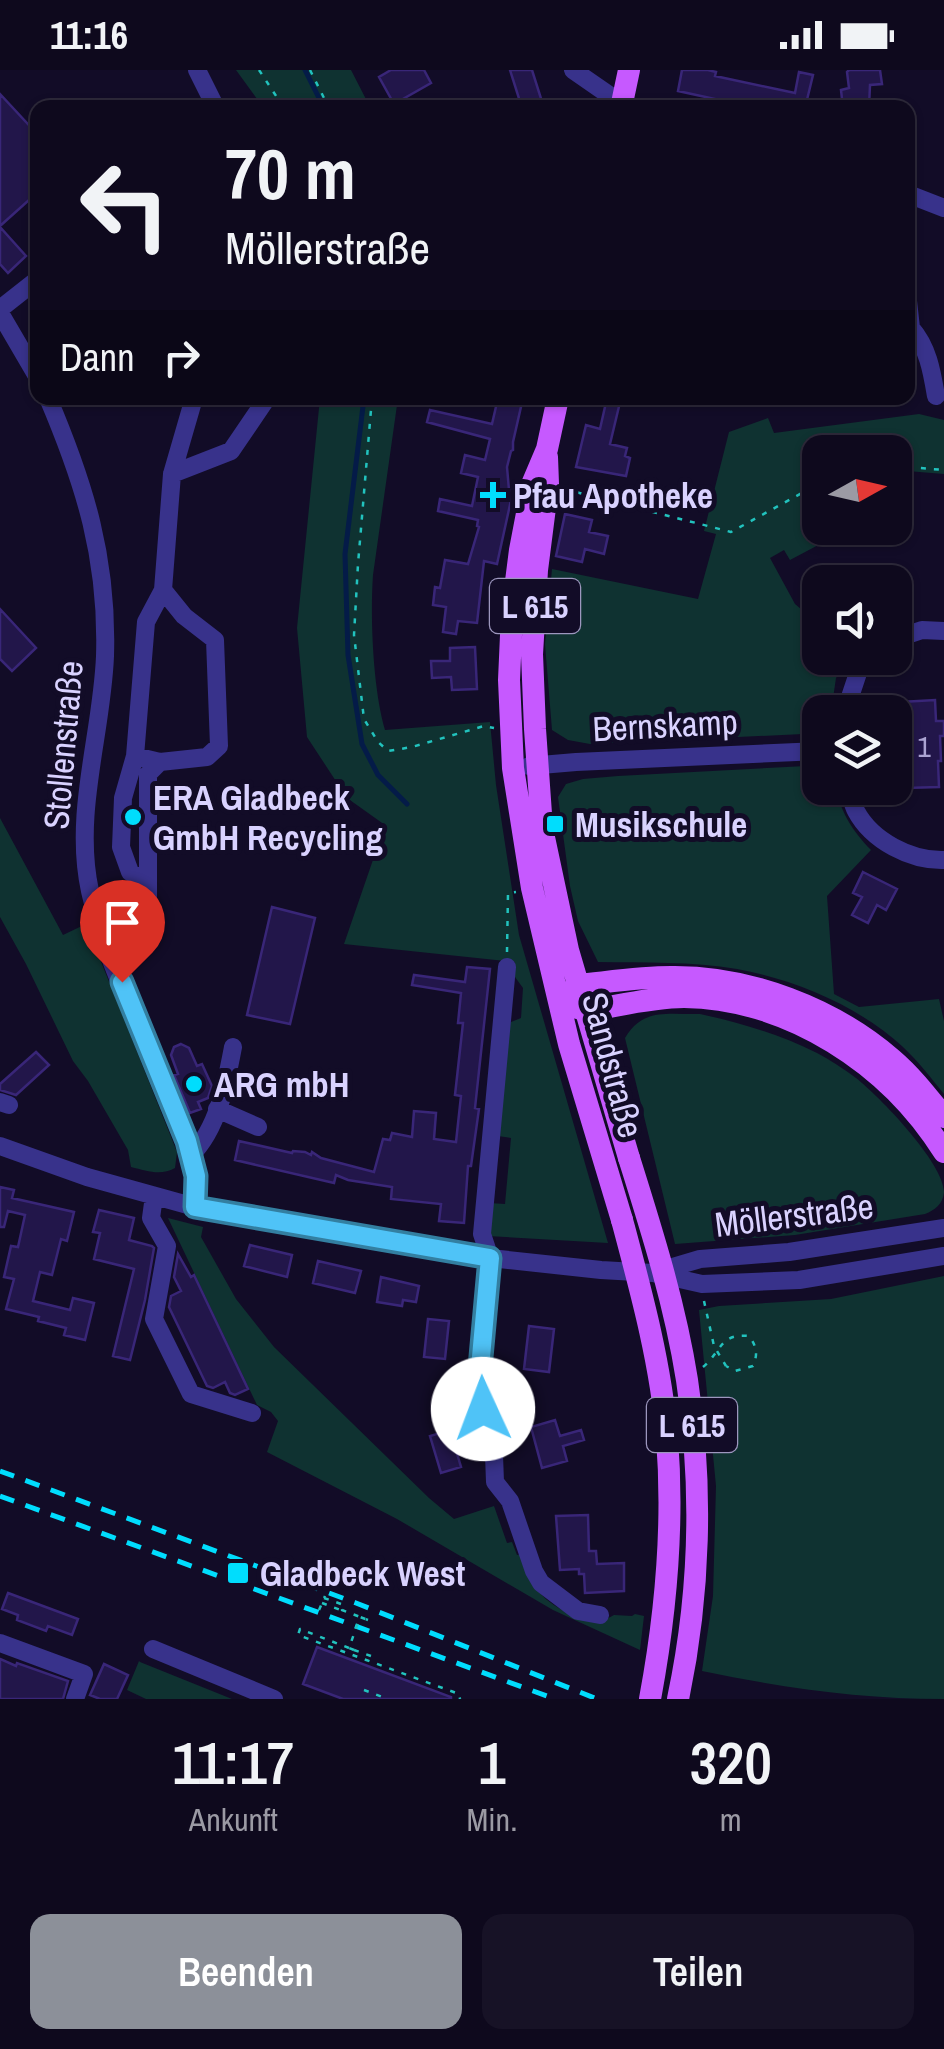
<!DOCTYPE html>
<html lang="de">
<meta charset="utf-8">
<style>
body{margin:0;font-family:"Archivo Narrow",sans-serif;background:#171226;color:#f1f3f6;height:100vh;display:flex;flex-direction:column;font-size:38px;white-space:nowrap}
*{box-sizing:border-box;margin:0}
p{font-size:32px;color:#9b9aa4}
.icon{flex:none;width:55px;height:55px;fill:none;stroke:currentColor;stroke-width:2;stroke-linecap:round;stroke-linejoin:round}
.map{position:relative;height:1629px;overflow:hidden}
.details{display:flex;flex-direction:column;background:#0e091d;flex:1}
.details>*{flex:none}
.banner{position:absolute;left:30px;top:30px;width:885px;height:305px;border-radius:20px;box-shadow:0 2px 8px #0004,0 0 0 2px #2e2a3b;background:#0e091d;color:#f1f3f6;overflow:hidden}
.needle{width:65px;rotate:82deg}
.controls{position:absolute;left:802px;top:365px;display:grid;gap:20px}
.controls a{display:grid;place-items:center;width:110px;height:110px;border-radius:20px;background:#0e091d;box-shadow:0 2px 8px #0004,0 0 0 2px #2e2a3b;font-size:50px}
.pin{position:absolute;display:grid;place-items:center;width:85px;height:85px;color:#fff;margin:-102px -42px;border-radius:50% 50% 50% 0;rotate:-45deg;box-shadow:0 0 10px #0007}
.pin .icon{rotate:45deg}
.me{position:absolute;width:110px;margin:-55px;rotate:358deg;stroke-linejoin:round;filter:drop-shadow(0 0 8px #0008)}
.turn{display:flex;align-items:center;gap:35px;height:210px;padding:0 30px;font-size:45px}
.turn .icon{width:130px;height:130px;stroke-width:2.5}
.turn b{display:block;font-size:70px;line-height:85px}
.then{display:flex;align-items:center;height:95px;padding:0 30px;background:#0003;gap:20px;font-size:38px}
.eta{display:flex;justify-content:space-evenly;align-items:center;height:170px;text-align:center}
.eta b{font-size:60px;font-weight:600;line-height:70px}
.action{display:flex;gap:20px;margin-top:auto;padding:20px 30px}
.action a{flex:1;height:115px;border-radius:20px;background:#8c9099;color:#fff;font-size:40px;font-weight:600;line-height:115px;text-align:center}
.action a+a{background:#171226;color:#f1f3f6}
.status{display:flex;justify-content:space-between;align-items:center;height:70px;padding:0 50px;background:#0e091d;direction:ltr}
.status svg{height:28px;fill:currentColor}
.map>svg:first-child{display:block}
.green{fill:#0f3231}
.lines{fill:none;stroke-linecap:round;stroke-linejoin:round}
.stream{stroke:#041b48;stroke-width:5}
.building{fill:#22164a;stroke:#392678;stroke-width:2.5}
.path{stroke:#22c3be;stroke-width:2.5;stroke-dasharray:5 8;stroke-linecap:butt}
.minor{stroke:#38328b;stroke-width:18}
.major{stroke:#c659ff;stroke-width:22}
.rail{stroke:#00ddfd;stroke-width:5;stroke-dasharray:15 12;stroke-linecap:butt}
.path-bridge{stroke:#22c3be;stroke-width:2.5;stroke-dasharray:5 8;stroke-linecap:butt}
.major-bridge{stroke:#c659ff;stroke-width:22}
.route-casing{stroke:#337fa1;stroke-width:25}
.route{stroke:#4fc3f7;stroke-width:18}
.poi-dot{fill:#00ddfd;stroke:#120c27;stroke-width:4}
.labels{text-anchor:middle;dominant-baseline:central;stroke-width:10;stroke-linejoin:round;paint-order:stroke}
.number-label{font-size:30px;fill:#aba3d2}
.shield{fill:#120c27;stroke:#9d97be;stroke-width:2.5}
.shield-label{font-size:32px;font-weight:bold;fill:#d9d2ff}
.poi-label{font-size:35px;font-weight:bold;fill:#d9d2ff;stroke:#120c27;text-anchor:start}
.street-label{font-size:35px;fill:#d9d2ff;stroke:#120c27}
</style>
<div class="status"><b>11:16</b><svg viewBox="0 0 49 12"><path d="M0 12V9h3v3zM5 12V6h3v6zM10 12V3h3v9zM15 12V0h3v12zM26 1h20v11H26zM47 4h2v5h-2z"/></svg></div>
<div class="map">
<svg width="944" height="1629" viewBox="0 0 944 1629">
<rect width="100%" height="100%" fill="#120c27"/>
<path class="green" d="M236 0H351L370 37H263Z
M320 328H398L373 505C370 548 373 619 385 660L490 652 496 715 519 865 608 1173 488 1166 489 1133 505 1134 511 1068 498 1066 509 955 511 952 521 948 523 918 515 907V892L344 874 385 755 347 728 307 667 297 558Z
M919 344 944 350V404L895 400V382H820V458L887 459 854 466 841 463 790 490 784 480 770 488 795 534 820 555V588H848L836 608 831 642H820V657L803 664 590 674 568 670 552 660 545 574 552 499 698 529 716 464 704 461 729 362 768 348 774 363Z
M806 696 820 701V718H835C843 745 851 759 871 780L827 826 834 924 859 937 939 929 944 951V1024C931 1008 918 991 903 977 858 936 797 910 737 899 692 891 644 893 598 892L578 851 570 816 558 727 566 714 583 709 618 706Z
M0 748 63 865 86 854 177 1082 175 1098C161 1106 147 1101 131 1097L128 1080 88 1011 73 991 26 894 0 847Z
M700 944C741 953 779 964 817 983 830 990 844 999 856 1008 879 1026 944 1093 944 1122 943 1134 935 1140 925 1144L795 1165 675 1174 625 968C643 937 669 945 700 944Z
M168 1148 203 1157 201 1167 236 1229 274 1277 429 1428 454 1449 494 1436 507 1473 512 1472 517 1485 522 1484C526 1497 530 1511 539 1522 554 1540 593 1559 614 1545L632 1546 635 1544 644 1546 640 1580 553 1540 397 1449 267 1382 278 1351 271 1342 257 1335Z
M944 1206V1629C862 1629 783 1618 702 1601L713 1526 716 1416 699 1240 719 1236 831 1229Z
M139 1591 140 1592 232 1629H146L127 1620Z"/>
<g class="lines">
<path class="stream" d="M305 0 324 38
M364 328 345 484 348 585 362 674 378 705 407 734"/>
</g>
<path class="building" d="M391 0H424L431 13 394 34 379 7Z
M510 0H532L544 38H522Z
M682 0H708L716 2 715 6 795 23 799 2 813 5 805 38H756L678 21Z
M849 0H880L882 14 870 15 869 38H843L841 20 849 18 847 2Z
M0 24 38 65V122L0 156Z
M0 157 26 186 8 203 0 194Z
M498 328H523L513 372V380L511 381 507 397 509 420 513 421 497 494 484 491 477 553 458 551 456 564 443 562 446 537 433 535 435 517 440 518 445 490 468 494 479 457 477 456 478 450 438 441 440 429 472 436 478 407 461 403 465 385 485 390 490 369 427 352 430 340 492 354Z
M607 328H621L610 374 627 378 625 386 630 388 626 406 576 397 586 355 600 359Z
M565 444 592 450 589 462 608 466 604 484 585 479 582 492 556 486Z
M0 539 36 578 12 601 0 589Z
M475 577 477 619 452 620 451 607 432 608 431 591H450V578Z
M935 630 936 651H944V666H940L941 691H938L939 717 905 718V704H910L907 645 901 646V632Z
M863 802 897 819 886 840 877 835 868 853 852 845 862 827 853 823Z
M272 837 315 848 290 954 247 945Z
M467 897 490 899 475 1038 479 1039 471 1096H468L464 1153 439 1151 441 1134 391 1129 392 1117 348 1110 336 1105 334 1113 235 1090 239 1071 292 1083 293 1081 305 1082 311 1085 312 1082 321 1088 374 1102 383 1069 390 1070 392 1063 412 1067 414 1041 436 1043 434 1069 456 1072 461 1026 455 1025 463 953H458L461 923 412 915 414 905 465 912Z
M181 974 189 978 197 996 202 994 212 1016 208 1028 198 1032 201 1039 190 1043 174 1005 178 1004 171 985 174 977Z
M36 982 49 995 16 1025 0 1020V1014Z
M0 1117 14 1120 12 1128 74 1142 67 1171 61 1169 52 1205 40 1202 33 1231 70 1240 73 1228 94 1233 85 1270 64 1265 66 1258 38 1251 39 1247 6 1239 14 1209 4 1207 11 1176 18 1177 25 1145 8 1141 4 1157H0Z
M99 1140 134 1148 129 1170 152 1176 154 1178 145 1230 130 1290 113 1286 134 1199 94 1189 100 1163 93 1162Z
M250 1175 292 1185 287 1207 244 1196Z
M178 1184 191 1207 194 1205 248 1319 235 1325 230 1323 225 1312 213 1318 207 1316 169 1237 171 1226 181 1221 174 1207Z
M318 1191 361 1201 355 1223 313 1213Z
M381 1207 419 1216 416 1232 403 1230 402 1236 377 1232Z
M428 1249 449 1251 445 1289 424 1287Z
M529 1256 554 1259 549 1302 524 1299Z
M555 1350 560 1366 581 1360 584 1370 563 1376 567 1391 542 1398 531 1357Z
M450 1360 461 1397 441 1403 430 1366Z
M588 1445 589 1481H596L597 1494 624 1493V1521L585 1523 584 1504H579V1499L560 1500 556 1446Z
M8 1523 78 1549 72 1565 48 1556 46 1561 17 1550 18 1545 2 1539Z
M317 1577 451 1627V1629H343L303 1614Z
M0 1589 16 1596 17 1593 68 1611 63 1629H0Z
M104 1594 128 1605 117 1629H100L90 1625Z"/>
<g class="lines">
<path class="path" d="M259 0 284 38
M310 0 329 38
M372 328 358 494 354 565 364 649 378 672 388 681 412 677 484 656 494 658
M895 396 944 400
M564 419 731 462 820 413
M507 882 508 823 516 822
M704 1231 714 1276 726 1296
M324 1528 344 1535 342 1540 368 1550
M322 1533 343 1541
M319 1540 325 1526
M349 1578 300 1559 298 1565 459 1624 460 1629
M354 1580 371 1586 369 1590
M364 1620 388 1629"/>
<path class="minor" d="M197 0 216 38
M573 0 622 34 635 38
M908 124 944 138
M908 231 911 258 908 259
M0 239 38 209
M0 243 38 308
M911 258C928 277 932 302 936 326
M48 328C85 415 108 489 105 586 102 664 73 743 90 821 104 886 138 952 163 1013 176 1043 192 1074 195 1106 197 1116 195 1127 195 1137
M172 404 192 335V328
M895 569 922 560 944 561
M845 642 859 600 869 588
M135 686 160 692 207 687 219 676 215 570 184 546 163 520 172 404 231 381 267 328
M529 696 576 692 820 681
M849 718C851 725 852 734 856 741 872 771 911 791 944 790
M148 814 130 802 121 777 123 728 135 686 146 552 163 520
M109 881 148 871V704L160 692
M507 897 482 1164 490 1188 480 1298 481 1323 486 1355 494 1385 495 1412 510 1431 534 1501 541 1513 578 1541 600 1545
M0 1032 9 1035
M217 1039 258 1057
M0 1076 87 1107 195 1137 490 1188 601 1200 653 1203 702 1214 799 1210 944 1186
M191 1085C218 1058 226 1014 233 977
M154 1126 151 1148 167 1176 154 1249 191 1324 252 1343
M653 1203 700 1189 789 1182 944 1158
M0 1573 84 1604 75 1629
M153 1579 274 1629"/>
<path class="major" d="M621 38 629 0
M558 328 547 379 533 412 520 480 512 543 509 610 513 698 532 818 569 974 622 1150
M547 387 548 414 537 500 532 584 535 659 542 758 568 880 629 1088
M567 925 578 915C608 912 640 907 671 907 749 906 833 938 892 989 912 1006 928 1027 944 1047
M572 936 586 941C618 936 652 927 684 927 790 929 889 994 944 1082"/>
<path class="rail" d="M0 1401 356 1533 597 1629
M0 1426 555 1629"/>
<path class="path-bridge" d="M703 1297C722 1281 720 1263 749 1266 757 1277 758 1284 753 1296L735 1301 726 1296
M354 1580 349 1578 360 1547 368 1550"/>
<path class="major-bridge" d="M629 1088C652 1161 675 1234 687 1310 703 1415 700 1525 678 1629
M622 1150C641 1221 661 1294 667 1368 674 1456 666 1543 650 1629"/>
</g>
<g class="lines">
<defs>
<path id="route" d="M122 912 187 1071 196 1106 195 1137 490 1188 480 1298 483 1339"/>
</defs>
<use href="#route" class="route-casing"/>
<use href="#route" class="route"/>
</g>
<g class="poi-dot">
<path d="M488 410h10v10h10v10h-10v10h-10v-10h-10v-10h10z"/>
<circle cx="133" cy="747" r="10"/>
<rect x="545" y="744" width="20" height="20" rx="5"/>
<circle cx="194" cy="1014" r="10"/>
<rect x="226" y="1491" width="24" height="24" rx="5"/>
</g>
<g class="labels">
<g class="number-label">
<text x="924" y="676">1</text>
</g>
<g class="shield">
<rect x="490" y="509" width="90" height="54" rx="8"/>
<rect x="647" y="1328" width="90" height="54" rx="8"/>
</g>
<g class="shield-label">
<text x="535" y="536">L 615</text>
<text x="692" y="1355">L 615</text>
</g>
<g class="poi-label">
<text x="513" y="425">Pfau Apotheke</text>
<text x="153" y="727">ERA Gladbeck<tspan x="153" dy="40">GmbH Recycling</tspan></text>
<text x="575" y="754">Musikschule</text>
<text x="214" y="1014">ARG mbH</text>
<text x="260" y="1503">Gladbeck West</text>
</g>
<g class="street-label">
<text transform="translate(665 655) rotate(-3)">Bernskamp</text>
<text transform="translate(63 675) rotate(-85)">Stollenstraße</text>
<text transform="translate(613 995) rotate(75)">Sandstraße</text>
<text transform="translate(794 1145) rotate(-7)">Möllerstraße</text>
</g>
</g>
</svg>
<div class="controls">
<a><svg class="needle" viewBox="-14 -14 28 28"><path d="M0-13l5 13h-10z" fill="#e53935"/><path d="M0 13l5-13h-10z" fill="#9b9aa4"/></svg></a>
<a><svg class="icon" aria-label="sound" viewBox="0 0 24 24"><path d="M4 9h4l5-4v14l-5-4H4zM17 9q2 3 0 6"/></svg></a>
<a><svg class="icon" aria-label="layers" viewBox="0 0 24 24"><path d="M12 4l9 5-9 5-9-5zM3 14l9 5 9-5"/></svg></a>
</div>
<div class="pin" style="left:122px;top:912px;background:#d93025"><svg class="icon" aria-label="arrive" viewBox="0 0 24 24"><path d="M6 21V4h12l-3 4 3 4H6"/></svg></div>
<svg class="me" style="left:483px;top:1339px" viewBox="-20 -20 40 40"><circle r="19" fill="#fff"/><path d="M0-13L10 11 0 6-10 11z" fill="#4fc3f7"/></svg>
<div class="banner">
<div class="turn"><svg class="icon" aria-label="left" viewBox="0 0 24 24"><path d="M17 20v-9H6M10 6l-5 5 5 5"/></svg><div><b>70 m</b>Möllerstraße</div></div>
<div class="then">Dann<svg class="icon" aria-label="right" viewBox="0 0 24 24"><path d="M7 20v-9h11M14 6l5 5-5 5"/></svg></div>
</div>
</div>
<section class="details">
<div class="eta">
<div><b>11:17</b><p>Ankunft</p></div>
<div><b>1</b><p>Min.</p></div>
<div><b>320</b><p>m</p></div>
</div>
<div class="action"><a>Beenden</a><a>Teilen</a></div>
</section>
